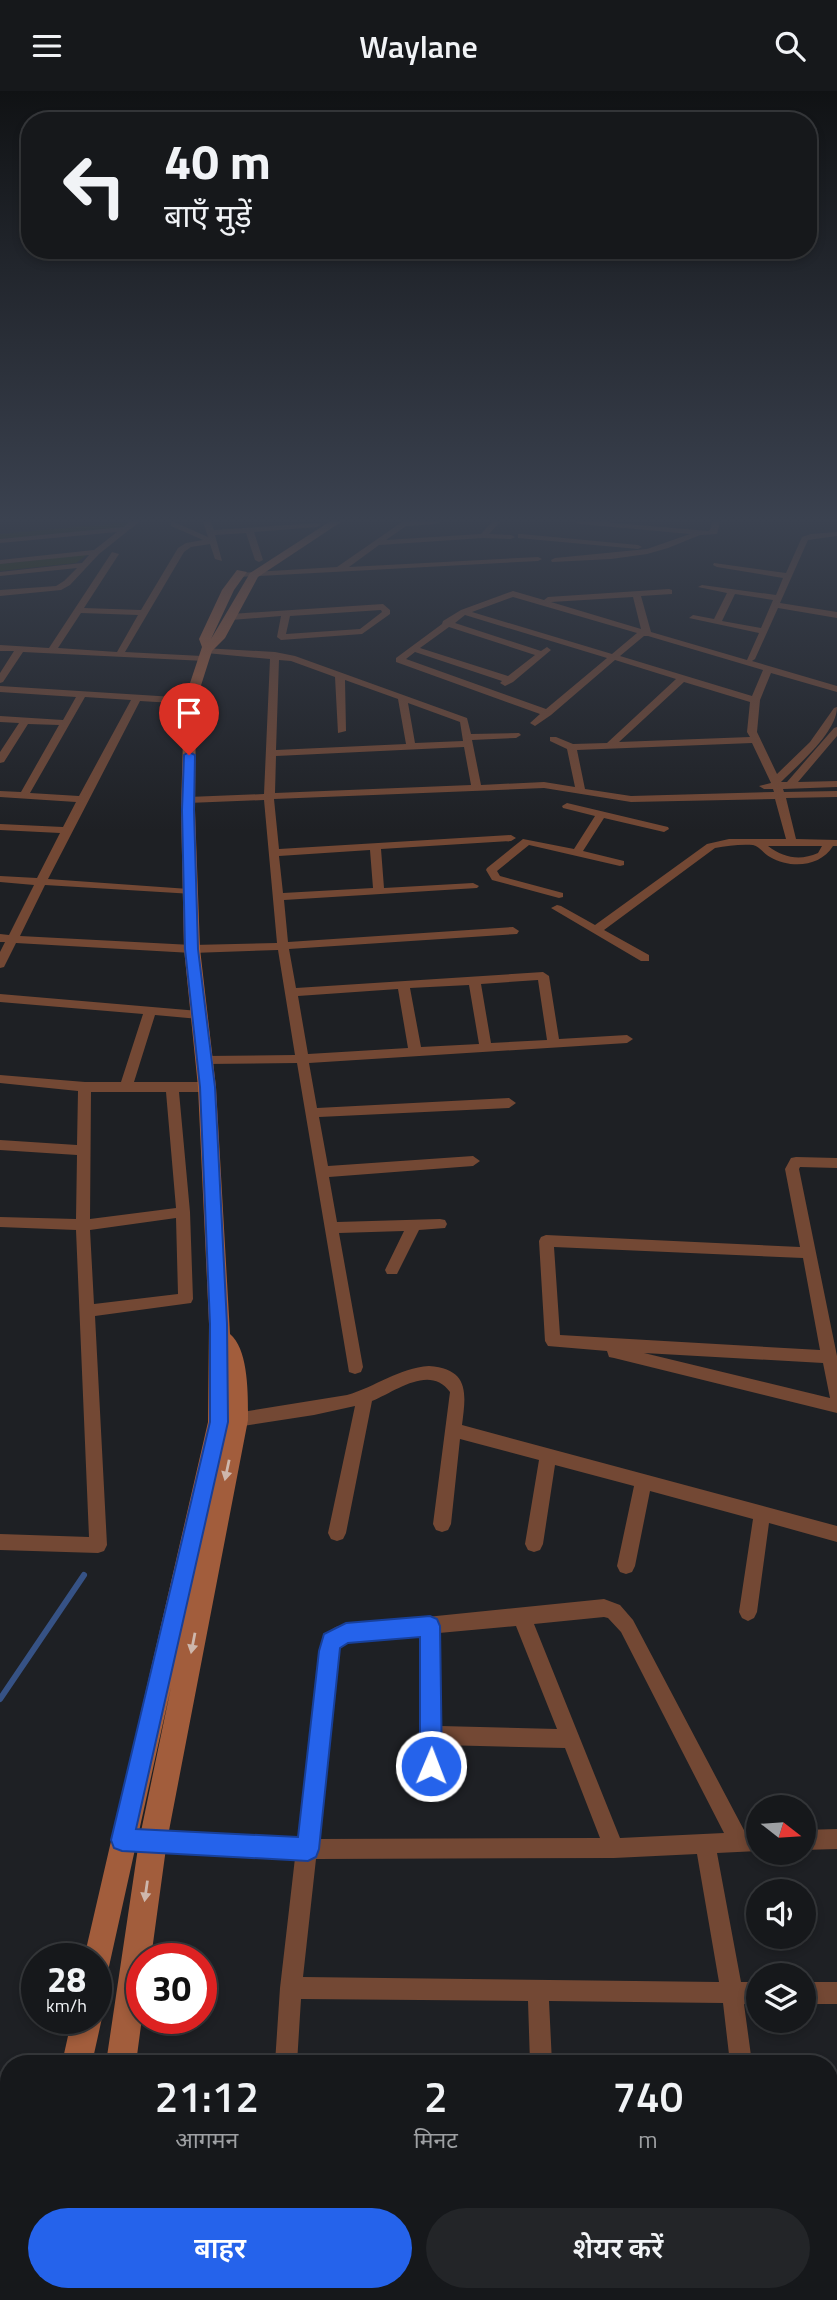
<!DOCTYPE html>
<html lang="hi">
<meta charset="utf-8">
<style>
body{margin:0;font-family:"Titillium Web","Noto Sans Devanagari",sans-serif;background:#232528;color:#f1f3f6;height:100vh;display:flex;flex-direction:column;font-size:26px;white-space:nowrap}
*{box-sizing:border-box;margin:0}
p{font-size:23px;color:#9ea0a3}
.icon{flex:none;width:38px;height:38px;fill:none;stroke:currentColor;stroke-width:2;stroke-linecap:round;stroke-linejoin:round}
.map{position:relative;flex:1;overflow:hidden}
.drawer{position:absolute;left:0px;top:1964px;width:838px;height:247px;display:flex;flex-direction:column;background:#16181b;border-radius:28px 28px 0 0;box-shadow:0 4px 10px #0003,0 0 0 2px #35373a}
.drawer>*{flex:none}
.hud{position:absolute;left:21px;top:21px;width:796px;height:147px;border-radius:28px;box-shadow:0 4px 10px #0003,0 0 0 2px #35373a;background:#16181b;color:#f1f3f6;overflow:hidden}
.needle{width:46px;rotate:107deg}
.controls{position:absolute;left:746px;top:1704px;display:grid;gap:14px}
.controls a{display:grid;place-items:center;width:70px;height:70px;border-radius:50%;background:#16181b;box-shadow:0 4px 10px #0003,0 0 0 2px #35373a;font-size:35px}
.speed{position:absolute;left:21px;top:1852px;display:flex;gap:14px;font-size:35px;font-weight:700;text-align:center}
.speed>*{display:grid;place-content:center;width:91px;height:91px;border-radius:50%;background:#16181b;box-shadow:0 4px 10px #0003,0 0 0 2px #35373a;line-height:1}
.speed small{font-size:18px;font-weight:400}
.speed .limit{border:10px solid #d22;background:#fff;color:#111}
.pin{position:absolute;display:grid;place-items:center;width:60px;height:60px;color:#fff;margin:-72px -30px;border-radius:50% 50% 50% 0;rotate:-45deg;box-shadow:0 0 7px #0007}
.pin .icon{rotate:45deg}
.me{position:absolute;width:77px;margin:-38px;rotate:1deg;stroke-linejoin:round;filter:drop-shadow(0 0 5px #0008)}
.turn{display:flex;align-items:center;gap:24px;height:147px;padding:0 28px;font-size:32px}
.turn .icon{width:91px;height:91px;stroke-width:2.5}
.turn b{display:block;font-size:49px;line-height:60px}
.eta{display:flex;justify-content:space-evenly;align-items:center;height:119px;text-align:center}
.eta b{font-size:42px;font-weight:600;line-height:49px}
.button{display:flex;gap:14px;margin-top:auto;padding:14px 28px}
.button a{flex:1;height:80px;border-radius:42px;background:#2563eb;color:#fff;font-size:28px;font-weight:600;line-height:80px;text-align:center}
.button a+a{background:#232528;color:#f1f3f6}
header{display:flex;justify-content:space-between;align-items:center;height:91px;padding:0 28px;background:#16181b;font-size:32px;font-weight:600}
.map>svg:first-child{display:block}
.green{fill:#293504}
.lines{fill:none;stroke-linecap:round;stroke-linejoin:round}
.stream{stroke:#365285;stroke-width:6}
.street{fill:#734834;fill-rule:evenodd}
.secondary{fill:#a25d3c;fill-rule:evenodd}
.oneway{fill:#ceb7ac}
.route{fill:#2563eb;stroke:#184099;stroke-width:2}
</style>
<header><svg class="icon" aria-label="menu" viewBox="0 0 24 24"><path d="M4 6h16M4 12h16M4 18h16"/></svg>Waylane<svg class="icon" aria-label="search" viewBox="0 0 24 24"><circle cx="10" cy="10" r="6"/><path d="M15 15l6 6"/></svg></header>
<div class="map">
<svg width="837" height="2209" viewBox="0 0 837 2209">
<rect width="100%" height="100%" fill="#1e2024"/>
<path class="green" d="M132 431 127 437 0 448V443Z
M88 463 76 472 0 480V473Z"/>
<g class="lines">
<path class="stream" d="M0 1608 84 1484"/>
<path class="street" d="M130 431H139L99 463 70 494 61 499 0 505V499L56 495 64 490 77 477 0 485V481L82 472 89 464 0 473V469L94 459 117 441 0 452V448L124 436Z
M174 431 208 446 203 431H211L214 439 317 432 321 434 317 436 254 441 263 469 259 471 255 469 246 442 215 444 222 470 215 468 210 453 191 456 184 461 125 561 202 565 206 568 205 570 23 561 3 591 0 592V582L14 560H0V554L49 557 112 461 119 463 84 517 141 519 178 457 186 452 203 449 171 435V431ZM81 522 138 524 117 561 58 557Z
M402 431H440L436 433 406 435 386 449 481 443 492 431H500L489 443 511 444 515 446 511 448 483 447 379 454 349 476 538 466 542 468 538 470 238 486 234 484 238 482 337 476Z
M576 431H604L708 440 710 439 712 431H720L717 443 700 444 668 457 647 463 611 468 552 471 551 469 555 467 647 458 690 443 580 433Z
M837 441V445L808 449 780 512 837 521V527L778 517 755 568 752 570 837 595V601L771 582 760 609 757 641 777 683 810 651 834 617 837 616C837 641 799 673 781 691H787L834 637 837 636V645L798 691 837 690V696L783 698 784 701 837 700V706L786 707 796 748 837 749V755H833C820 776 791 778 770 766 764 763 759 755 753 754 740 753 727 755 715 757L604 839 649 864V870H641L551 817 557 814 561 815 595 834 707 753 729 748H786L775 708 631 711 544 697 274 708 279 758 511 744 516 747 511 750 381 758 384 797 473 792 479 795 477 797 284 809 288 851 513 836 519 840 517 843 289 858 296 897 543 881 549 885 559 948 627 944 633 948 627 952 309 972 317 1017 509 1007 516 1012 509 1017 319 1026 328 1075 473 1065 480 1070 473 1075 329 1086 337 1131 440 1128 445 1129 447 1133 445 1137 419 1139 397 1183H387L385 1179 404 1140 339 1142 363 1276 361 1281 355 1283 349 1281 297 972 205 973 199 969 205 965 295 964 278 859 192 862 16 852 4 876 0 877V861L5 851H0V843L9 844 34 794 0 791V785L37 787 60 742 0 739V733L63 736 76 711 0 706V700L21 701 59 634 28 633 4 671 0 672V661L19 632 0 631V625L63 629 76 606 0 601V595L190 607 195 610 190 613 140 610 48 788 189 798 193 799V803L45 794 20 845 192 854 277 852 264 709 188 712 183 709 188 706 264 703 270 568 206 562 203 561V557L275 561 295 565 467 627 471 643 519 642 521 644 516 647 472 649 481 694 544 691 575 696 567 658 550 650V646H556L573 653 607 652 676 588 615 569 551 624 535 635 530 632 540 623 396 571V567L442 533 443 530 461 519 513 500 544 509 548 506 669 498 672 499V503L641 505 651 541 747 569 759 542 689 527 693 524 714 528 727 502 698 496 702 494 776 504 783 487 717 476 713 474 714 472 786 482 802 446 811 443ZM735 503 773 509 761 537 722 530ZM513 506 637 542 612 563 472 521ZM633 506 641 538 551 511ZM465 524 607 567 546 618 406 568 415 561 502 590 500 592 505 595 513 591 551 559 547 556 541 560 455 532ZM449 536 535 564 508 585 420 557ZM644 545H648L763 579 752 605 620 565ZM279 569 291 570 335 586 338 642 346 640 345 589 398 608 406 653 276 659ZM684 591 750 611 747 641 750 646 619 651ZM85 606 131 609 79 705 30 702ZM408 612 460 631 463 650 415 652ZM752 652 771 692 759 695 764 698H773L774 701 631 705 585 698 577 659ZM464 656 471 694 275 702 276 665ZM768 755H822L818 762C800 770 784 767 768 755ZM370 759 373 797 283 802 279 765ZM538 889 547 949 491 952 481 893ZM469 894 479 953 421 956 410 897ZM398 898 408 957 308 963 298 905Z
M521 443 638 454 642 456 638 458 518 447V443Z
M383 513 390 519V523L362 543 281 549 277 546 281 525 231 529 227 526 231 523ZM381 519 382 521 360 538 286 543 290 525Z
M567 712 668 736 669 738 664 741 604 727 583 760 624 770V774L620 775 529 754 497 780 500 785 563 802V806L559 807 492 789 486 779 487 777 523 748 574 758 595 725 563 717 562 715Z
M0 903 199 920 205 924 199 928 155 924 134 991H207L213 996 207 1001H179L190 1121 193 1208 191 1212 95 1225 107 1454 104 1460 98 1462 0 1459V1443L89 1446 76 1139 0 1136V1126L76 1128 77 1064 0 1059V1049L77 1054 78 1000 0 992V984L85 991H121L143 923 0 911ZM91 1001H166L176 1117 90 1128ZM176 1127 178 1203 94 1213 90 1139Z
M796 1066 837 1067V1077L800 1076 799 1078 837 1265V1322L614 1267 609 1266 607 1260 548 1255 545 1250 539 1150 541 1146 546 1144 800 1156 785 1078 791 1067ZM554 1156 803 1167 820 1259 560 1244ZM644 1262 823 1272 830 1307Z
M429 1275C470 1278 466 1303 462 1334L837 1435V1451L769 1432 757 1521 754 1527 748 1530 742 1527 739 1521 753 1428 650 1400 635 1475 632 1481 626 1483 620 1481 617 1475 634 1395 555 1374 543 1453 540 1459 534 1461 528 1459 525 1453 539 1369 460 1348 451 1433 448 1439 442 1441 436 1439 433 1433 450 1301C430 1273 396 1300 372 1310L346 1442 343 1448 337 1450 331 1448 328 1442 355 1315 314 1324 230 1337 224 1335 222 1330 224 1325 230 1323 347 1304C375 1296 399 1277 429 1275Z
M604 1508 620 1514 633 1529 745 1741 758 1740V1760L717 1762 741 1891H758V1913H744L752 1972H730L723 1912 549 1910 552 1972H530L528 1910 301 1908 297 1972H275L280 1897 295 1767 123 1759 116 1756 113 1749 116 1742 123 1739 298 1747 320 1560C323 1548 326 1540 338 1535ZM604 1526 608 1527 621 1541 724 1742 620 1747 534 1533ZM516 1535 557 1638 440 1635 439 1542ZM421 1544V1675L424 1682 431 1685 438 1682 441 1675 440 1654 565 1657 600 1747 318 1748 340 1555 342 1552ZM697 1763 719 1891 303 1886 316 1768 614 1767Z
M837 1738V1758L803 1759V1739Z
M803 1891H837V1913H803Z
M0 2044 9 2045V2068L0 2066Z
M9 2126V2162L0 2166V2131Z
M260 2202H284V2209H260Z
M406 2202H430V2209H406Z
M540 2202H564V2209H540Z
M758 2202H782L783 2209H759Z"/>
<path class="secondary" d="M329 431H341L258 486 225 547 212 560 196 610 195 719 200 858 216 996 230 1243C249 1259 248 1305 248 1329L167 1750 151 1867H142V1927L136 1972H106L139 1750 171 1596 106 1889 96 1894V1867H84L208 1331 209 1233 198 996 184 858 181 719 184 610 202 556 199 548 222 499 237 479 247 481 234 499 211 548 250 482Z
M96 1916 102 1927 92 1972H62L72 1927H96Z
M25 2202H59L58 2209H24Z
M76 2202H110L109 2209H75Z"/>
</g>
<defs><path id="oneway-solid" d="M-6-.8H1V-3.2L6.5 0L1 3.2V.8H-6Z" transform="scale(1.75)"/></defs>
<g class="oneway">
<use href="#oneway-solid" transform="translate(227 1379) rotate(102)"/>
<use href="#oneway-solid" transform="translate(193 1552) rotate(101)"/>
<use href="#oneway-solid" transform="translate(146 1800) rotate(98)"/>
</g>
<linearGradient id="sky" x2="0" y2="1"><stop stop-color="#101214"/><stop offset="0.58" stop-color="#3b4250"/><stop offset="1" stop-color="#3b4250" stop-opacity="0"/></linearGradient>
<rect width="837" height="740" fill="url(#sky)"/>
<path class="route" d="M189 661 195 664 194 719 198 858 215 996 227 1233 228 1331 136 1738 298 1746 319 1560 324 1543 346 1532 430 1525 437 1528 440 1535 442 1675 439 1683 431 1686 423 1683 420 1675V1546L348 1552 340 1557 319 1758 316 1766 308 1770 122 1760 114 1757 111 1749 210 1331V1233L200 996 185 858 182 719 184 664Z"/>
</svg>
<div class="controls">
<a><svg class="needle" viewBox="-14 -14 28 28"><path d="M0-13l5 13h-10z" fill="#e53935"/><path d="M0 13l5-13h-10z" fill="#9ea0a3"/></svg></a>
<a><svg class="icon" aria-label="sound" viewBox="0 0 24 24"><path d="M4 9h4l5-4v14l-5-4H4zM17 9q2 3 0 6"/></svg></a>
<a><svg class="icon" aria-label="layers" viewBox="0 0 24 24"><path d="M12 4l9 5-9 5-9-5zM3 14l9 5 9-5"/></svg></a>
</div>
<div class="speed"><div>28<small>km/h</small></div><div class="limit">30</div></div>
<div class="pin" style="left:189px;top:664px;background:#d93025"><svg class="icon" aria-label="arrive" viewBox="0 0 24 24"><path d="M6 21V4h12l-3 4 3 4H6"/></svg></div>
<svg class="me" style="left:431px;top:1675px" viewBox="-20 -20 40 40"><circle r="17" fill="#2563eb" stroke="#fff" stroke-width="3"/><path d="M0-11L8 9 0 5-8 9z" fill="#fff"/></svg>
<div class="hud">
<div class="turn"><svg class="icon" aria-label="left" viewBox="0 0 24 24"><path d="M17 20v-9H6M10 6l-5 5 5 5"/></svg><div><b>40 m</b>बाएँ मुड़ें</div></div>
</div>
<section class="drawer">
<div class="eta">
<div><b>21:12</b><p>आगमन</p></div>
<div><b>2</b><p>मिनट</p></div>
<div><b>740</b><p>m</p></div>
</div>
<div class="button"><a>बाहर</a><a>शेयर करें</a></div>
</section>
</div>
